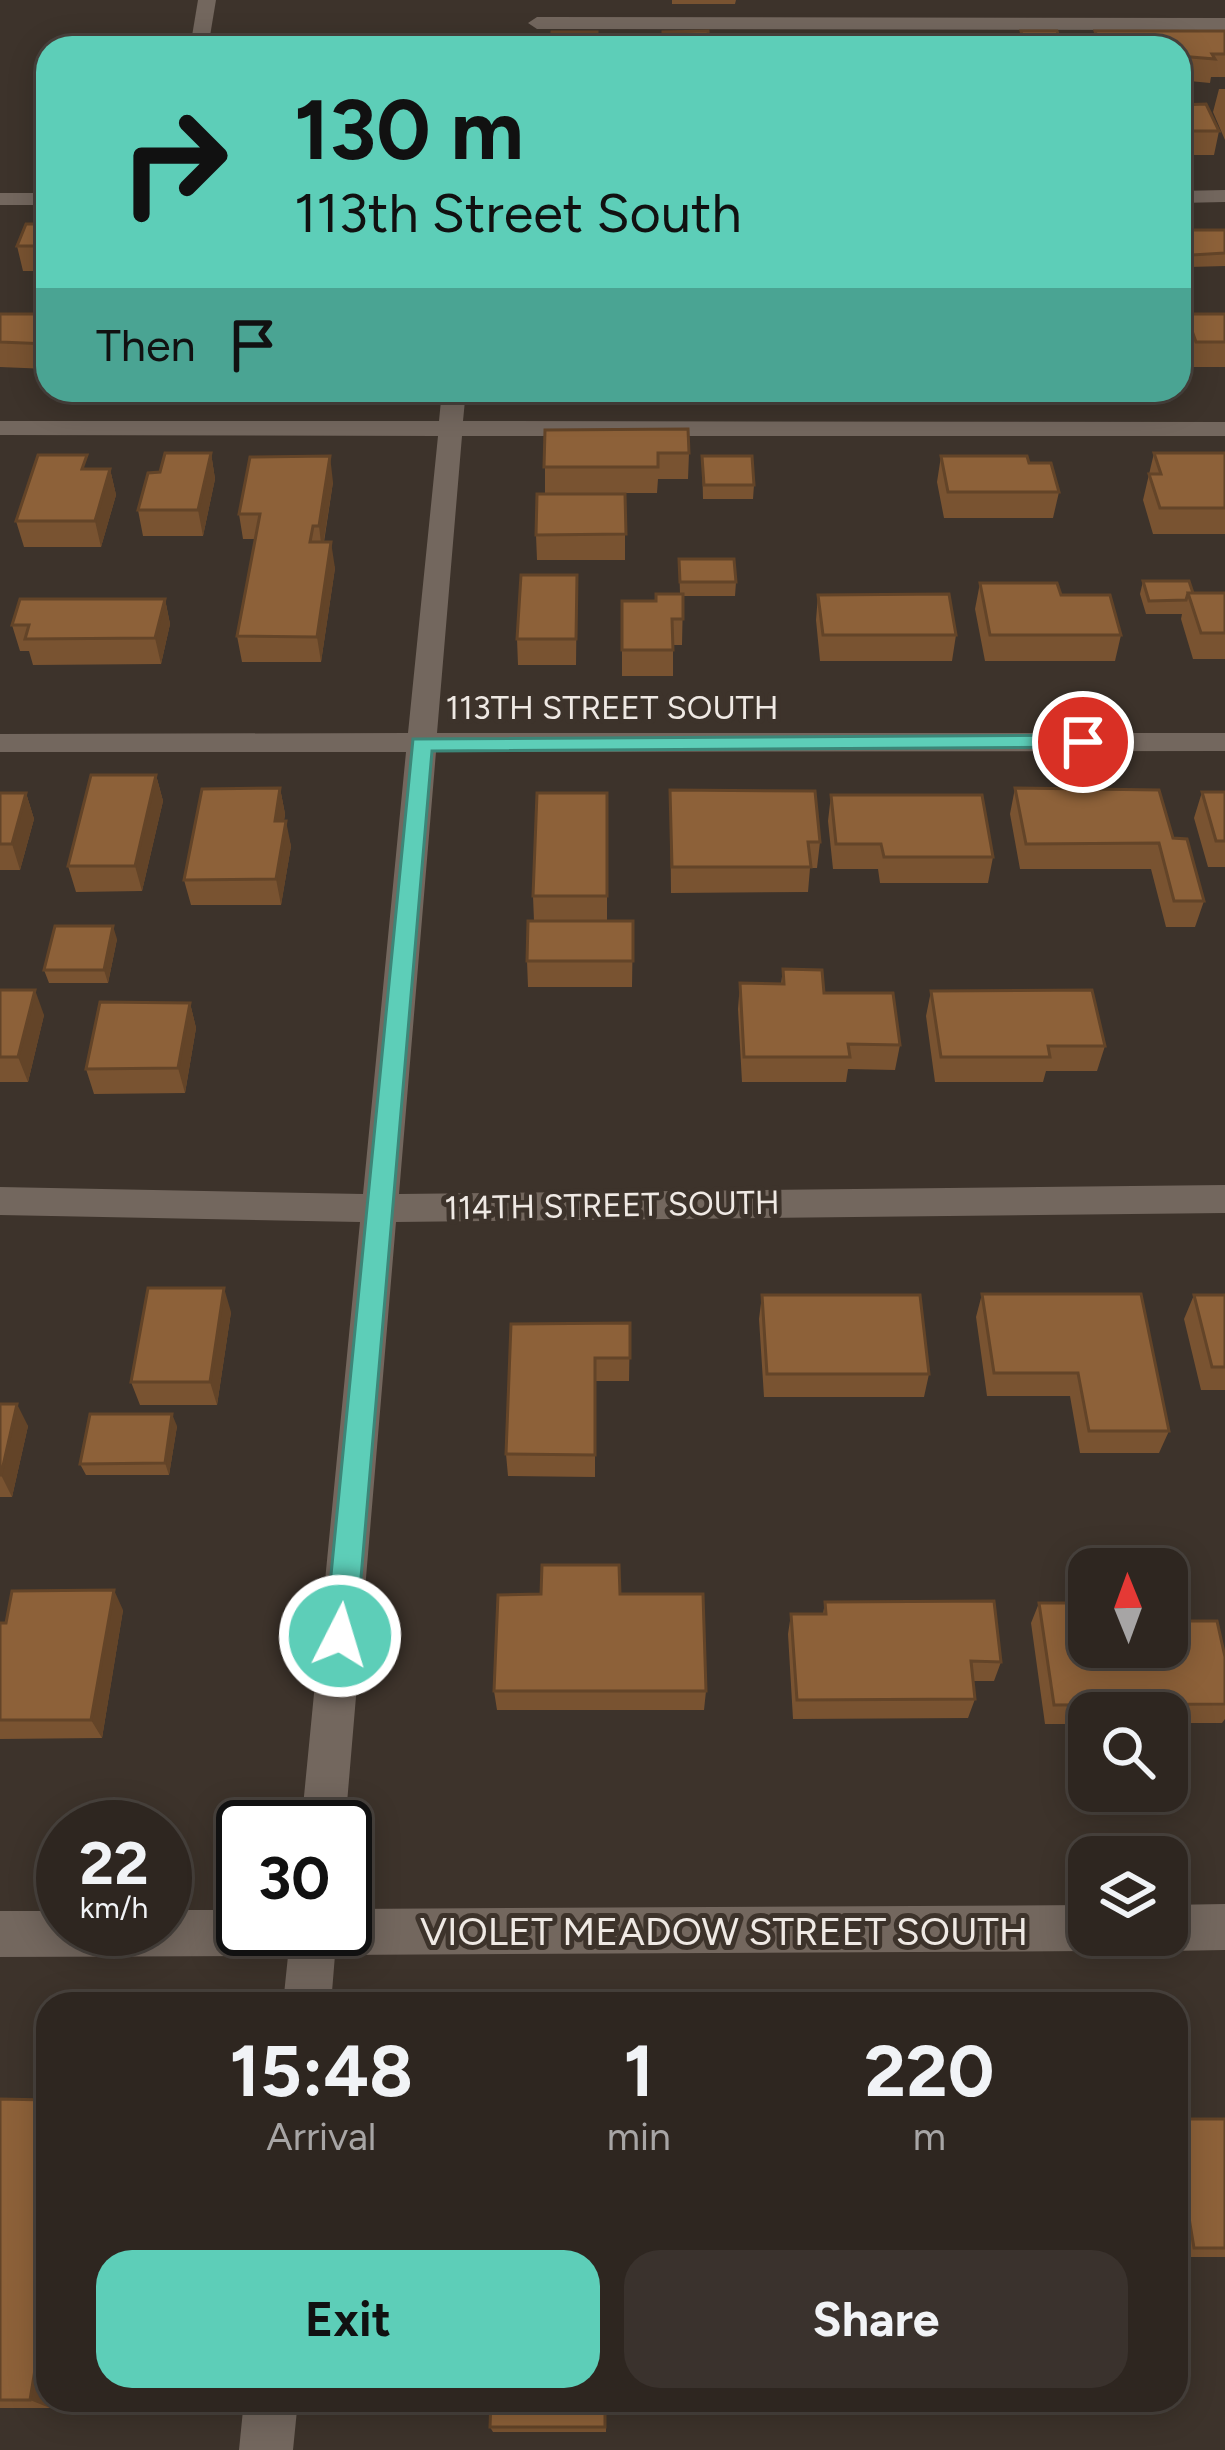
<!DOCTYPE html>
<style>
body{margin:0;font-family:Figtree,sans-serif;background:#3a322d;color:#f1f3f6;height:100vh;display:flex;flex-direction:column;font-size:45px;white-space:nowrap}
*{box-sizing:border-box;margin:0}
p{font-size:39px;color:#a7a5a5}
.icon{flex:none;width:66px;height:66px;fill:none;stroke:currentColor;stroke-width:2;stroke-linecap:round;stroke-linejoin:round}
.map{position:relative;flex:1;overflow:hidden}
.side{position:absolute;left:36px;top:1992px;width:1152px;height:420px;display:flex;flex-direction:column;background:#2e2620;border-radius:36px;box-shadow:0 6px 30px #0003,0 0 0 3px #49433e}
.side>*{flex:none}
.banner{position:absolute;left:36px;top:36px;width:1155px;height:366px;border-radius:36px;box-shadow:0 6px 30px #0003,0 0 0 3px #49433e;background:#5dceb8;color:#111;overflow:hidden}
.needle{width:78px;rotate:359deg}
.controls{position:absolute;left:1068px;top:1548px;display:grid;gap:24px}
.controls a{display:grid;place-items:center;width:120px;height:120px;border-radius:24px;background:#2e2620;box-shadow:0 6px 30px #0003,0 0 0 3px #49433e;font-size:60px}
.speed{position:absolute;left:36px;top:1800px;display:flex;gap:24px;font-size:60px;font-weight:700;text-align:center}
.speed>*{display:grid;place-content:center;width:156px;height:156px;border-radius:50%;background:#2e2620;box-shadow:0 6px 30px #0003,0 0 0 3px #49433e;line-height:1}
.speed small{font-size:30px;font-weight:400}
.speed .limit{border:6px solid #111;border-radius:18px;background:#fff;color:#111}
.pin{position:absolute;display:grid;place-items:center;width:102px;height:102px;color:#fff;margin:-51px;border:6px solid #fff;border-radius:50%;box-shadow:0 3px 12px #0007}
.me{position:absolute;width:132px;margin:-66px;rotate:5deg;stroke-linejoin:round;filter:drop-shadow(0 0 9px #0008)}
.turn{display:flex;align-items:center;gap:42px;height:252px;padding:0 60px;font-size:54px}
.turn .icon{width:156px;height:156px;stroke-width:2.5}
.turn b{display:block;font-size:84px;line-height:102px}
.then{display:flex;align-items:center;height:114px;padding:0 60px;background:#0003;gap:24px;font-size:45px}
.eta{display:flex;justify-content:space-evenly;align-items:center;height:204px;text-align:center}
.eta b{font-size:72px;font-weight:700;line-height:84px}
.action{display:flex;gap:24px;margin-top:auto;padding:24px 60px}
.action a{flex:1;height:138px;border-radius:36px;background:#5dceb8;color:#111;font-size:48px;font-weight:700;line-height:138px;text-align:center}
.action a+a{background:#3a322d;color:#f1f3f6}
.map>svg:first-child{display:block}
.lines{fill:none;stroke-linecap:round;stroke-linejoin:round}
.lane{fill:#73675e;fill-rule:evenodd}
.street{fill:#73675e;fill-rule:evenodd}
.secondary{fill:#73675e;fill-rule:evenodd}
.wall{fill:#795331}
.shaded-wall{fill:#634428}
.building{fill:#8d6139;stroke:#634428;stroke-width:3}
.route{fill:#5dceb8;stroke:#3c8678;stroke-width:3}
.labels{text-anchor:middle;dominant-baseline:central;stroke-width:10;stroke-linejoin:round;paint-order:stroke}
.street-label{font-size:33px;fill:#efe9e4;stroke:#3d332b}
.near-street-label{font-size:39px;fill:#efe9e4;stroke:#3d332b}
</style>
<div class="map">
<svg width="1225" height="2450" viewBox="0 0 1225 2450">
<rect width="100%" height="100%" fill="#3d332b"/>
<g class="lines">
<path class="lane" d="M198 0H216L208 48H190Z"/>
<path class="street" d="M1225 18V30L537 29 528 23 537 17Z
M442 390H466L463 421 1225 422V436H462L437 733H1225V751L436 752 399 1194 1225 1185V1213L396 1222 345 1827H301L360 1222 0 1215V1187L363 1194 406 752H0V734L408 733 438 436 0 435V421H439Z
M1225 1904V1950L1167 1951 1151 1944 1147 1935H1167V1905Z
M1089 1905V1935H1109L1105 1944 1089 1951 335 1955 331 2004H283L288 1956 0 1957V1911H63V1929H165V1910H243V1929H345V1909Z
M244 2400H298L293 2450H239Z"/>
<path class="secondary" d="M1225 190V202L1179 203V191Z
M0 193H48V205H0Z"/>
</g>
<path class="wall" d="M672 0H736L735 4H672Z
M1095 31H1225V77H1211L1210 83 1179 80V48H1092Z
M1219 89H1225V140L1213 112Z
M1179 105 1219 131 1214 155H1179Z
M48 224V271H23L17 246Z
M1183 230H1225V266L1189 267 1180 243Z
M0 314H48V369L0 367Z
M1186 314H1225V367H1190L1179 339Z
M545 430 689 453 688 479H658L657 493H545Z
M211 453 215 479 203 536H143L138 510 160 472Z
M1154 453H1225V534H1153L1143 500Z
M702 456 754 485 753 499H703Z
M941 456 1029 463 1059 492 1053 518H944L937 482Z
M90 469H110L116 495 101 547H24L16 521Z
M333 482 324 542 335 568 321 662H242L237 636 256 539H243L239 514Z
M625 494V560H537L536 535Z
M679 559 736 582 735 596H683L682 645H673V676H622V601H656L680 594Z
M577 575 576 665H518L517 639Z
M1143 581 1193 593H1225V659H1193L1181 619 1182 614H1146L1140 594Z
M980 583 1061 595 1121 635 1115 661H985L975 609Z
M818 595 956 635 952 661H820L816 620Z
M165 599 170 624 161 664 33 665 29 651H20L12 625Z
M156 775 163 801 142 891 76 892 68 866Z
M280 788 285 814 284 821 291 846 281 905H191L184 880Z
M1015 788 1173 838 1204 901 1195 927H1166L1151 869H1020L1010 814Z
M670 790 820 842 817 868H810L808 892 671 893Z
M1202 792H1225V867H1208L1194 818Z
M0 793H26L34 819 20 870H0Z
M607 793V921H633L632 987H528L527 961 534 921 533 896Z
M831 795 993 857 988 883H880L878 869H833L828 821Z
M117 939 108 983H49L44 970Z
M783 969 824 993 900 1045 895 1070 848 1069 846 1082H742L738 1009 740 983 781 984Z
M0 990 44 1015 28 1082H0Z
M931 991 1105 1046 1097 1071H1046L1043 1082H935L926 1016Z
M190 1003 196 1028 185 1093 94 1094 86 1069Z
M982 1294 1169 1431 1159 1453H1080L1070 1396H987L976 1317Z
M762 1295 929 1374 924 1397H764L759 1319Z
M1194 1295H1225V1390H1201L1184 1319Z
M231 1312 217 1405H140L131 1382Z
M630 1323 629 1381H595V1477L508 1476 506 1454 511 1324Z
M0 1404 28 1426 12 1497H0Z
M177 1426 169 1475H86L80 1464Z
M620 1594 706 1691 704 1710H497L494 1691Z
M825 1602 1001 1662 994 1681H973L975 1699 968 1718 793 1719 788 1634 791 1614H823Z
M1039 1603 1225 1657V1719L1222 1723H1167V1713H1089V1724H1045L1031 1623Z
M123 1610 102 1738 0 1739V1623Z
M0 2099 48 2400H52L50 2408H0Z
M1176 2119H1225V2257H1180L1176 2230Z
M606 2400V2432H493L490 2427Z"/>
<path class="shaded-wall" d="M211 453 215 479 203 536 198 510Z
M330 456 333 482 322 552 319 526Z
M110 469 116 495 101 547 95 521Z
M331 542 335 568 321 662 317 637Z
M165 599 170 624 161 664 155 638Z
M156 775 163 801 142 891 135 866Z
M280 788 285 814 279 847 275 821Z
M26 793 34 819 20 870 12 844Z
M286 821 291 846 281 905 276 879Z
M113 926 117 939 108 983 104 970Z
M35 990 44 1015 28 1082 18 1057Z
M190 1003 196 1028 185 1093 178 1068Z
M224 1288 231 1312 217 1405 210 1382Z
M17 1404 28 1426 12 1497 1 1475Z
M172 1414 177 1426 169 1475 165 1463Z
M114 1590 123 1610 102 1738 91 1720Z
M48 2290V2400H52L50 2408 30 2400Z"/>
<path class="building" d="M708 31 709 42H731L732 48H639V42H663V32Z
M1021 31H1057L1063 48H986L985 43 1023 40Z
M1095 31H1225V54H1212L1215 59 1179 56V48H1101Z
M552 32H597V42L619 41V48H529V42H551Z
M940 38 944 48H843L840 40Z
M1206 104 1219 131H1179V105Z
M26 224H48V246H17Z
M1183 230H1225V253L1192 255Z
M0 314H48V344L0 342Z
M1186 314H1225V342H1196Z
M688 429 689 453H658V467H544L545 430Z
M165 453H211L198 510H138L148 473 160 472Z
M1154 453H1225V508H1160L1149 474H1161Z
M38 455H87L82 469H110L95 521H16Z
M330 456 319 526H313L310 542H331L317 637 237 636 260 514H239L250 457Z
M702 456H752L754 485H704Z
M941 456H1027L1029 463H1051L1059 492H948Z
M537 494H625L626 534 536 535Z
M679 559H734L736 582H680Z
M521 575H577L576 639H517Z
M1143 581H1189L1193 593H1188L1186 600 1149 601Z
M980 583H1057L1061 595H1110L1121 635H990Z
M1188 593H1225V633H1201Z
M656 594H683V619H672L673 650H622V601H656Z
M949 594 956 635H823L818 595Z
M20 599H165L155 638 25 639 29 625H12Z
M91 775H156L135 866H68Z
M280 788 275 821H286L276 879 184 880 202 789Z
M1015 788 1159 790 1173 838 1187 839 1204 901H1174L1159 843 1026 844Z
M670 790 815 791 820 842H808L811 867H672Z
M1202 792H1225V841H1216Z
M0 793H26L12 844H0Z
M537 793H607V896H533Z
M831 795H982L993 857H884L881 844H836Z
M528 921H633V961H527Z
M55 926H113L104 970H44Z
M783 969 822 970 824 993H893L900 1045 848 1044 850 1057H744L740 983 784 984Z
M0 990H35L18 1057H0Z
M1092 990 1105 1046H1048L1050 1057H941L931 991Z
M100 1002 190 1003 178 1068 86 1069Z
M148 1288H224L210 1382H131Z
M982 1294H1141L1169 1431H1089L1078 1373H994Z
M762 1295H920L929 1374H767Z
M1194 1295H1225V1367H1212Z
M630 1323V1358H595V1455L506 1454 511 1324Z
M0 1404H17L1 1475H0Z
M90 1414H172L165 1463 80 1464Z
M542 1565H619L620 1594H703L706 1691H494L498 1595 541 1594Z
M114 1590 91 1720H0V1623H6L12 1591Z
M994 1601 1001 1662 971 1661 975 1699 797 1700 791 1614H826L825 1602Z
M1039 1603H1089V1647H1167V1603H1176L1179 1621H1217L1225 1657V1704L1054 1705Z
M0 2099 48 2100V2290L30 2400H0Z
M1176 2119H1225V2248H1194L1176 2139Z
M491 2400H605V2427H490Z"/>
<path class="route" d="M1083 735 1091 737V747L432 751 356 1636 352 1647 340 1651 329 1647 325 1636 413 739Z"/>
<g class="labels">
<g class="street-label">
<text x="612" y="707">113TH STREET SOUTH</text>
<text transform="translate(612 1205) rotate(-1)">114TH STREET SOUTH</text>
</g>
<g class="near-street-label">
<text x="724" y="1931">VIOLET MEADOW STREET SOUTH</text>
</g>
</g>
</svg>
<div class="controls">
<a><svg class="needle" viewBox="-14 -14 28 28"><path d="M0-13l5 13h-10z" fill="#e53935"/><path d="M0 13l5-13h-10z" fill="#a7a5a5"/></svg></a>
<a><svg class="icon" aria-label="search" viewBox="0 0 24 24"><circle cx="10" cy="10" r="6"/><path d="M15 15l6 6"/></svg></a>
<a><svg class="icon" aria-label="layers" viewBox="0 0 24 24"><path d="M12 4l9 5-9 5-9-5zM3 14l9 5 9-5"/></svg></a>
</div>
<div class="speed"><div>22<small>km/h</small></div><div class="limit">30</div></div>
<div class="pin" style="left:1083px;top:742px;background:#d93025"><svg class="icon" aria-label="arrive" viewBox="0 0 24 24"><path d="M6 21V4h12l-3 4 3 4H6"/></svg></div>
<svg class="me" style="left:340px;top:1636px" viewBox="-20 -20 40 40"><circle r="17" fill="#5dceb8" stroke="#fff" stroke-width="3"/><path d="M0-11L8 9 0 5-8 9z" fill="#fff"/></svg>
<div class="banner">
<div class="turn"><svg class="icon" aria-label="right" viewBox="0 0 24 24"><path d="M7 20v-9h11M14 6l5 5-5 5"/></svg><div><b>130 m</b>113th Street South</div></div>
<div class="then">Then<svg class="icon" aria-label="arrive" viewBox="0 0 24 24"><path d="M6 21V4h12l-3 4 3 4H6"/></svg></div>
</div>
<section class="side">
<div class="eta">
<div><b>15:48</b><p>Arrival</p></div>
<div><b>1</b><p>min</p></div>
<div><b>220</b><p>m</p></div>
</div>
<div class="action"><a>Exit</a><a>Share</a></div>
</section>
</div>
